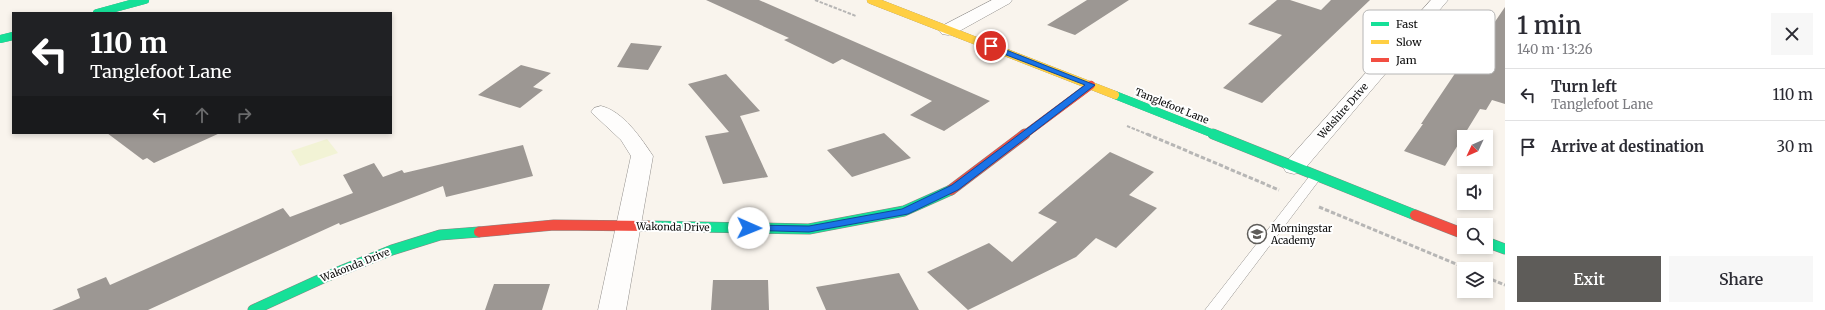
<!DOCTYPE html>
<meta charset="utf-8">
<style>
body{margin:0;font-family:Merriweather,serif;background:#f7f7f7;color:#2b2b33;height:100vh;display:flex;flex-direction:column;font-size:15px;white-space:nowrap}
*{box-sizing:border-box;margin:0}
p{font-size:13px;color:#7c7c81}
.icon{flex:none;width:22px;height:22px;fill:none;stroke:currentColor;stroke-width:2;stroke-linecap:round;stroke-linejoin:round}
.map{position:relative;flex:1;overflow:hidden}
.drawer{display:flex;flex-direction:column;background:#fff;width:320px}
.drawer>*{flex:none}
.banner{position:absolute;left:12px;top:12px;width:380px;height:122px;border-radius:0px;box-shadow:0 2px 6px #0003;background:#202124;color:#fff;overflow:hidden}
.needle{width:26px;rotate:226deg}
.controls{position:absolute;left:1457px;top:130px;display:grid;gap:8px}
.controls a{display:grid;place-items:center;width:36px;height:36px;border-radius:0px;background:#fff;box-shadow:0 2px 6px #0003;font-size:20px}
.pin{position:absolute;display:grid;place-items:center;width:34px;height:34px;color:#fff;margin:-17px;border:2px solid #fff;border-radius:50%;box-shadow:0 1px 4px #0007}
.me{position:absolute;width:44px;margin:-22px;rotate:91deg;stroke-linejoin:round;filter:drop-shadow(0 0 3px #0008)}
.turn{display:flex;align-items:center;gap:14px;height:84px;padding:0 12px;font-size:18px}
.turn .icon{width:52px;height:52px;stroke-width:2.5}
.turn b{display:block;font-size:28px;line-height:34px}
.lanes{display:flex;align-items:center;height:38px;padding:0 12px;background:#0003;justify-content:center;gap:20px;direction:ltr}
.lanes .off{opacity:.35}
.round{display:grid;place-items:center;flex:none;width:42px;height:42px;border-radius:0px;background:#f7f7f7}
.overview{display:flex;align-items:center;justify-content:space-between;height:68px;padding:0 12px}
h1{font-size:24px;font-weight:600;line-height:30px}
.primary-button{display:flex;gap:8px;margin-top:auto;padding:8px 12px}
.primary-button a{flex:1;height:46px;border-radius:0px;background:#5e5c59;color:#fff;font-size:16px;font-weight:600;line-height:46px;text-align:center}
.primary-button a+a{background:#f7f7f7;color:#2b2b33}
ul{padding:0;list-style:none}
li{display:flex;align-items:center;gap:12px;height:52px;padding:0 12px;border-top:1px solid #e1e1e2}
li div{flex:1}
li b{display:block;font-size:15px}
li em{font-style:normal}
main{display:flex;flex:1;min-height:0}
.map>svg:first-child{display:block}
.pitch{fill:#f2f3d5}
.building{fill:#9c9793}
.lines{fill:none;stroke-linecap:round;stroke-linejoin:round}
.lane-casing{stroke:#928f8c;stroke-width:1}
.street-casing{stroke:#928f8c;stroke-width:1}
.fast-far1-casing{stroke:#888683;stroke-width:8}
.fast-casing{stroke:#888683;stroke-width:11}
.slow-casing{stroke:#888683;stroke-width:8}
.jam-far1-casing{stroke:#888683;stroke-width:8}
.jam-casing{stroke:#888683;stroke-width:11}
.path-far1{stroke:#b7b6b5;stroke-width:2;stroke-dasharray:3.5 1.5;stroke-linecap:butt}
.path{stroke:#b7b6b5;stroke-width:3;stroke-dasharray:4.5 2;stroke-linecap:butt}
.lane{fill:#fefdfc;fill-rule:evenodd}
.street{fill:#fefdfc;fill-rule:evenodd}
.fast-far1{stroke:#16e098;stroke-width:8}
.fast{stroke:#16e098;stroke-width:10}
.slow{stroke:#ffcf43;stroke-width:8}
.jam-far1{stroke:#f24e42;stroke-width:8}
.jam{stroke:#f24e42;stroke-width:10}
.route{fill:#1a73e8;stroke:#114b97}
.labels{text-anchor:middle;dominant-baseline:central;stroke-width:4;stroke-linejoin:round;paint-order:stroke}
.street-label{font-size:10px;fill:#0a0a0a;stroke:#fff}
.poi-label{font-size:10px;fill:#0a0a0a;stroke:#fff;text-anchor:start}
.key{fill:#fff;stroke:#b6b6b6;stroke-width:1}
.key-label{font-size:11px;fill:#0a0a0a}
</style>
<main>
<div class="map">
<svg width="1505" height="310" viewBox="0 0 1505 310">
<rect width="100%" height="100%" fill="#f9f4ed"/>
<path class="pitch" d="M327 139 338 153 300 166 291 151Z"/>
<path class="building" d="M706 0H759L990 101 944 131 910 115 932 101 842 59 833 64 784 40 789 38Z
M1087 0H1129L1075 35 1047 25Z
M1277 0H1290L1321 10 1331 0H1370L1262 103 1223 88 1282 35 1248 24Z
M1505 7V104L1492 100 1486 110 1480 109 1445 166 1404 151 1423 124H1421L1456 72 1460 73Z
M631 43 662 46 648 70 617 67Z
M521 65 551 73 533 87 543 90 520 108 478 95Z
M726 74 760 111 740 116 768 177 723 184 705 136 729 132 688 84Z
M107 133H220L154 163 147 158 143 160Z
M884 133 911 158 852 177 827 150Z
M523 145 533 176 446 197 443 186 340 225 339 223 148 310H52L80 298 77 289 106 277 110 285 283 208 290 217 353 193 343 175 374 163 383 177 402 170 404 173Z
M1110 152 1154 172 1129 195 1157 208 1116 248 1096 238 1076 257 968 310 927 272 989 243 1012 262 1057 222 1038 213Z
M899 273 919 310H826L816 287Z
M713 280H768L769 310H711Z
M494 284H550L542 310H485Z"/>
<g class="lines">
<defs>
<path id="lane" d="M1316 172 1320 173 1322 176 1320 179 1221 310H1205L1312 173Z"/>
<path id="street" d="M992 0H1012L1010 3 954 34 948 35 942 34 939 30 942 26Z
M1431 0H1448L1302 172 1294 174 1286 172 1283 167 1286 162Z
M601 106C623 111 641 138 653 156L626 310H598L631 156 621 140 591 112 594 108Z"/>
<path id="fast-far1" d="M97 13 145 0
M0 39 13 36
M1115 95 1216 135"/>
<path id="fast" d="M1213 134 1415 215
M648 226 809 229 904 211 951 190
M1486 242 1505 249
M253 310 323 278 392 250 440 235 479 232"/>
<path id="slow" d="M871 0 1115 95"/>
<path id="jam-far1" d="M1024 135 1091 85"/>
<path id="jam" d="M951 190 1025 134
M1415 215 1464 234
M479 232 554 225 648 226"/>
</defs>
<use href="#lane" class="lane-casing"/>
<use href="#street" class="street-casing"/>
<use href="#fast-far1" class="fast-far1-casing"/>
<use href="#fast" class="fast-casing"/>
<use href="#slow" class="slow-casing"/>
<use href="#jam-far1" class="jam-far1-casing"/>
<use href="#jam" class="jam-casing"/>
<path class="path-far1" d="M815 0 856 16
M1127 126 1149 135"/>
<path class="path" d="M1147 134 1279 190
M1319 207 1468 269
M1486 277 1505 285"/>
<use href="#lane" class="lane"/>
<use href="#street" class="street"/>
<use href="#fast-far1" class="fast-far1"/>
<use href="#fast" class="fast"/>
<use href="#slow" class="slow"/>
<use href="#jam-far1" class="jam-far1"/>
<use href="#jam" class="jam"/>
</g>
<path class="route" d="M991 44 1095 85 958 190 908 214 809 232 745 230 744 228 749 225 809 226 902 209 952 185 1085 85 988 48 987 46Z"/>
<defs>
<symbol id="school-ring" viewBox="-11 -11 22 22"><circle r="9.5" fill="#fff" stroke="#5e5c59" stroke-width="1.5"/><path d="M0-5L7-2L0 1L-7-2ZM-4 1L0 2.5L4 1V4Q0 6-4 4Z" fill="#5e5c59"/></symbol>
</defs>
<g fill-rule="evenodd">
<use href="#school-ring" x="1246" y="223" width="22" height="22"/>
</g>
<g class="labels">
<g class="street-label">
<text transform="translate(1172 106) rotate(22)">Tanglefoot Lane</text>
<text transform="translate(1343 111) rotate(-49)">Welshire Drive</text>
<text transform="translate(673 227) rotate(1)">Wakonda Drive</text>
<text transform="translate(355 265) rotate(-22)">Wakonda Drive</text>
</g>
<g class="poi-label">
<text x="1271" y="228">Morningstar<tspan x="1271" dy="12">Academy</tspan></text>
</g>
</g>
<rect x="1363" y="10" width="132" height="64" rx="6" class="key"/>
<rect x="1371" y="22" width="18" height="4" fill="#16e098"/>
<rect x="1371" y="40" width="18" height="4" fill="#ffcf43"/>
<rect x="1371" y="58" width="18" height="4" fill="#f24e42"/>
<g class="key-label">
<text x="1396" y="28">Fast</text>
<text x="1396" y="46">Slow</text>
<text x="1396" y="64">Jam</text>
</g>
</svg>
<div class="controls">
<a><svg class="needle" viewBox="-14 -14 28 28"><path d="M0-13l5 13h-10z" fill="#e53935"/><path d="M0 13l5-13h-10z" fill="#7c7c81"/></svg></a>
<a><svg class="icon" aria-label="sound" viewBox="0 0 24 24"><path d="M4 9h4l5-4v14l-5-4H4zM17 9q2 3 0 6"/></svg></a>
<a><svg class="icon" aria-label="search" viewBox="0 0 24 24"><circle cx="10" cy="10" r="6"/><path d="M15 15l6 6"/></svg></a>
<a><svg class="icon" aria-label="layers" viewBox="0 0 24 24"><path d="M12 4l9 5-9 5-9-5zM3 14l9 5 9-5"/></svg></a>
</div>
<div class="pin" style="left:991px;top:46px;background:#d93025"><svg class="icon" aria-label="arrive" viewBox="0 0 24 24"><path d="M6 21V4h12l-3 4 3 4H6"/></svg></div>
<svg class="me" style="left:749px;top:228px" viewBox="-20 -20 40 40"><circle r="19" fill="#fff"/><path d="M0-13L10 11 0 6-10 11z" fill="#1a73e8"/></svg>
<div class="banner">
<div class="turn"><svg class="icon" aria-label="left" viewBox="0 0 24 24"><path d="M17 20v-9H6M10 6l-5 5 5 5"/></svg><div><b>110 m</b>Tanglefoot Lane</div></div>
<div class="lanes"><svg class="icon" aria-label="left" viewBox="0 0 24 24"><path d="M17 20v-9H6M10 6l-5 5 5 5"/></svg><svg class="icon off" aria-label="ahead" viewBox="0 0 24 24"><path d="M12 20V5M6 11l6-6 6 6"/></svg><svg class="icon off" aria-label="right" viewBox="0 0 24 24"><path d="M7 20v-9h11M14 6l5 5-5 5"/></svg></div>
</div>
</div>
<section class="drawer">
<div class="overview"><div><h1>1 min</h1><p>140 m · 13:26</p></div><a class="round"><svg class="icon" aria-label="close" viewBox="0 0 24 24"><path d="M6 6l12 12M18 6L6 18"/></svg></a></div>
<ul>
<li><svg class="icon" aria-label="left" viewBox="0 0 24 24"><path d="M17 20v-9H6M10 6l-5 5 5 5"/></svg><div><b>Turn left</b><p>Tanglefoot Lane</p></div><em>110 m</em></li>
<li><svg class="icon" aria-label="arrive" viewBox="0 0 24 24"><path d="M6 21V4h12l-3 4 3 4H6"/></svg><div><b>Arrive at destination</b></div><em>30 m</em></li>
</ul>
<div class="primary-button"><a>Exit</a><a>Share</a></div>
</section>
</main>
